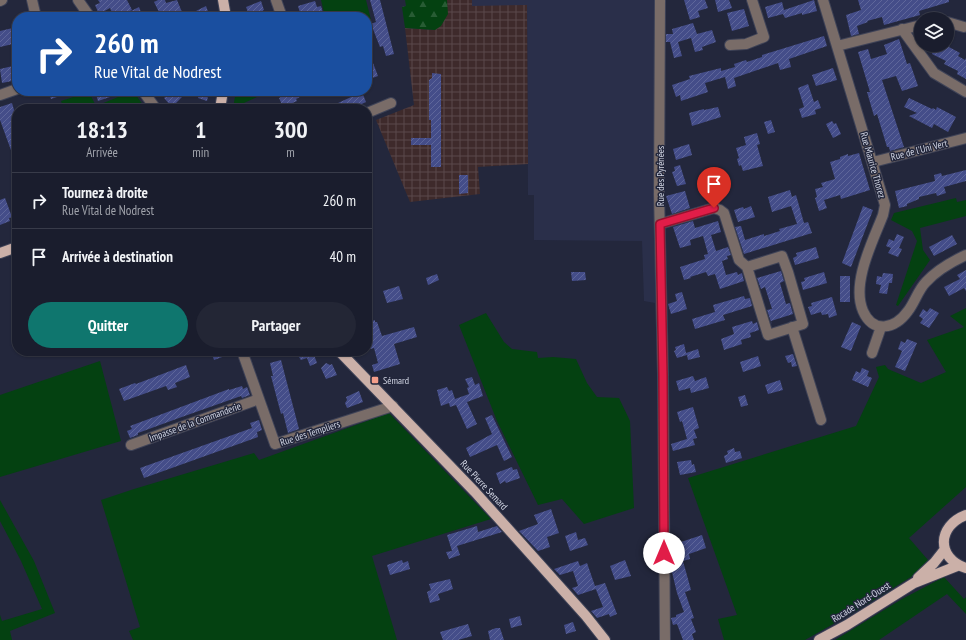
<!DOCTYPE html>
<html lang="fr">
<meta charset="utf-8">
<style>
body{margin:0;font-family:"PT Sans Narrow",sans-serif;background:#232635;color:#f1f3f6;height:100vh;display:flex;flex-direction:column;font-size:15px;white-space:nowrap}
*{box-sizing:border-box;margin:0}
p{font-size:13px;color:#9fa2aa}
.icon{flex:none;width:22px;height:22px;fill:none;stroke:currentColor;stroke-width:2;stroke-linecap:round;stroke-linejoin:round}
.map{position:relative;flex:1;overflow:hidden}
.details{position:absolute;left:12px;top:104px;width:360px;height:252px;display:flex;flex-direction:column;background:#1a1d2d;border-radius:16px;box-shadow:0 1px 3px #0004,0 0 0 1px #383b49}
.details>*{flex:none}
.guide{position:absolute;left:12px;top:12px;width:360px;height:84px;border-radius:16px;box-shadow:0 1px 3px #0004,0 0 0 1px #383b49;background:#1a4fa0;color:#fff;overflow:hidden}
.controls{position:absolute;left:914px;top:12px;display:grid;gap:8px}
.controls a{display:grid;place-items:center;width:40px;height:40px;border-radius:50%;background:#1a1d2d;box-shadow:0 1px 3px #0004,0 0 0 1px #383b49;font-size:20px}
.pin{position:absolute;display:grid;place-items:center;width:34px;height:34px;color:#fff;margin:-41px -17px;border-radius:50% 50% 50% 0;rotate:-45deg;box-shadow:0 0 4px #0007}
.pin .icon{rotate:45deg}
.me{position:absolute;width:44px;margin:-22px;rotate:0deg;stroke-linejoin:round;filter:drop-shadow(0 0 3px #0008)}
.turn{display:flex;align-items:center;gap:14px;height:84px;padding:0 16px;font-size:18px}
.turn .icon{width:52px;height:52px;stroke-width:2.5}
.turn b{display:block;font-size:28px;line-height:34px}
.eta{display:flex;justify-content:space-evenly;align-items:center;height:68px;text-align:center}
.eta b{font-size:24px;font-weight:700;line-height:28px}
.cta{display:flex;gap:8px;margin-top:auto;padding:8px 16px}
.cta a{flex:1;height:46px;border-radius:24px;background:#0f766e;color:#fff;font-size:16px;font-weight:700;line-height:46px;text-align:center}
.cta a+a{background:#232635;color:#f1f3f6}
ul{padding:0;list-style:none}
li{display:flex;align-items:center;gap:12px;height:56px;padding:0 16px;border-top:1px solid #383b49}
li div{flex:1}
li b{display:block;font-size:15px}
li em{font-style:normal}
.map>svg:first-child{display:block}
.built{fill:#2a2f4a}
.industrial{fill:url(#industrial-grid)}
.green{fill:#044111}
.forest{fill:url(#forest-firs)}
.building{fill:url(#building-hatch)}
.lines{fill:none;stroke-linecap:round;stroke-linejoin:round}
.minor-casing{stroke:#3f4357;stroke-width:12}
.major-casing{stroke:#3f4357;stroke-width:12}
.minor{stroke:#796c68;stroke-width:10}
.major{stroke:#cbb0a8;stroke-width:10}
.route-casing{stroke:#92132f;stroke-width:10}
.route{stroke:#e11d48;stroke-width:7}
.poi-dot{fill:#f49e8a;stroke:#23273c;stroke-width:1.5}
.labels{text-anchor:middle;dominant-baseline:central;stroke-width:3;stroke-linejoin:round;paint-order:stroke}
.street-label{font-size:10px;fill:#d2d6e4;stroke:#23273c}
.poi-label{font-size:10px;fill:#d2d6e4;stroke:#23273c;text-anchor:start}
</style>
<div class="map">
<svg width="966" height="640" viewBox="0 0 966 640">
<defs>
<pattern id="industrial-grid" width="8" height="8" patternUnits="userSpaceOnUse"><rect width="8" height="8" fill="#3e2a2b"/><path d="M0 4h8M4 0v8" fill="none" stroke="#59484a"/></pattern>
<pattern id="forest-firs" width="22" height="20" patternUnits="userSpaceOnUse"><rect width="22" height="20" fill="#044111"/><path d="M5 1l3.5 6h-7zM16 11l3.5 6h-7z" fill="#285c34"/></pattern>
<pattern id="building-hatch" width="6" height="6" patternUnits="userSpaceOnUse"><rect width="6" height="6" fill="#444d89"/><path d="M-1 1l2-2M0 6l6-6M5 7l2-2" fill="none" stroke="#5e669a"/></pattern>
</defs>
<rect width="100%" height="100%" fill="#23273c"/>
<path class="built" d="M472 0H654L656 22 655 303 644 301 642 241 534 240V195H528L527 6H472Z"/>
<path class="industrial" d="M447 0H472V6L527 5 528 164 478 167 480 194 410 202 376 120 414 105 405 28 435 30Z"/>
<path class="green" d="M321 0H366L371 20 367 21V17H325Z
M133 91 146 109H64L61 101 89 92 96 106Z
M236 91H255L257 97 233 108Z
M956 198 957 202 966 200V216L920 228 923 250 930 260 898 306 896 305 917 241 912 231 891 220 894 213Z
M966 308V487L909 538 928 560 911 577 851 614 805 640H724L718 619 737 615 688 478 856 426 879 377 876 367 885 365 888 369 921 383 946 372 927 340 964 327 950 316Z
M486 313 504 342 512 349 537 352 538 358 553 357 576 359 587 383 597 397 619 398 630 421 634 508 584 524 562 499 538 505 497 421 459 325Z
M100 361 121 441 0 477V395Z
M389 413 491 519 372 556 397 640H133L129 631 140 627 101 500 134 489 254 453 259 460Z
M0 500 34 561 55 613 10 631 12 640H0V615L2 621 42 609 21 561 0 521Z
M944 577 964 599 966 597V614L947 594 879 640H835L902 599Z"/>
<path class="forest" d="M405 0H447L448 14 441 26 435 30 405 28 402 7 406 6Z"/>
<path class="building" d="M98 0H127L132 10 117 17H114L110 8 99 14 95 5 100 3Z
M158 0H165L166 3 177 0 184 17 206 6 210 17H163L161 11 159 12 154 2Z
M370 0H380L394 54 386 56 383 46 380 47 378 42 371 24 376 22Z
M684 0H705L708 8 698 11 700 17 690 20Z
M715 0H729L732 8 718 12Z
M814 0 817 11 802 15V13L785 18 783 14 768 18 765 7 782 2 784 10Z
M858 0H949V2L919 11 920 15 884 25 882 17 867 21 868 22 857 26 859 34 851 36 846 15 861 10Z
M261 1 264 10H263L265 17H253L252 13 249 15 246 7Z
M315 1 317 7 321 6 323 13 312 16 311 12 301 16 298 6Z
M139 7 143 17H131L129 12Z
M744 9 749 26 732 31 727 13Z
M693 23 697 34 712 30 716 42 702 47 703 50 695 52 691 38 678 42 682 56 674 58 670 42H666V34H673L672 29Z
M17 27V43L0 47V31Z
M824 36 827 46 789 59 791 67 780 70 778 63 734 78 736 86 728 89 725 77 705 83 708 92 681 101 680 95 676 97 672 85 690 79 689 76 721 68V71L735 67 734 64 746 60 747 62 762 57V55Z
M899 39 907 64 910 63 918 86 902 91 896 76 882 80 904 147 890 151 889 147H887L877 114 874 116 867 92H870L858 52 868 49 871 59 887 54 884 45Z
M923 45H950L949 47 960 53 958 56 965 60 966 58V79L957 74 958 71 944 64 946 61 932 54 933 51Z
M373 63 378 76 367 80V65Z
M17 65V80L2 83 0 69Z
M833 68 837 80 816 86 812 75Z
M432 73 441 74V167H431V145H411V138H431V120H429V80L432 78Z
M808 84 814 102 818 100 821 108 815 110 816 114 802 118 799 109 804 107 798 88Z
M55 91H72V92L51 99 49 93Z
M95 91H125V92L98 101Z
M172 91H188L172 107 164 98Z
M200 91H209L207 101 198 98Z
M295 91H311L296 99 297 101 283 107 279 98Z
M362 92 366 102 351 109H325Z
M909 98 932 109 933 108 936 110 937 107 956 117 948 132 934 124 932 128 909 116 917 113 904 107Z
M12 103 17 120 16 164 0 120V107Z
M718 107 721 117 692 126 689 113 704 109V110Z
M771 120 775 132 768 134 764 122Z
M832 121 834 124 836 123 841 134 833 138 826 124Z
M757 133 760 144 757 145 763 166 743 171 741 165 739 166 737 159 739 158 736 148 746 145 744 137Z
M689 144 692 155 676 160 673 149Z
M859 153 870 190 841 199 840 195 824 200 827 208 819 211 815 198 817 197 815 189 823 187 821 183 835 179 830 162 840 159V157L848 154V156Z
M680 165 686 184 677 186 672 172 675 171 674 167Z
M966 170V181L944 187 946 193 937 196 936 193 919 197V199L907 204V206L899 208 895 191 935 181 934 175 941 173 942 176Z
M459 175H468V193L459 194Z
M790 190 792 197 796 195 804 223 808 222 812 233 744 254 735 227 741 226 745 240 764 234V236L780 231 779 229 797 224 791 206 772 212 768 197Z
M685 191 690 208 672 214 666 196Z
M5 198 12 217 9 218 10 221 0 225V200Z
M751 206 755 217 738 222 734 210 743 207 744 209Z
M863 206 873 210 851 267 842 263Z
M693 221 695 228 718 221 721 232 711 235 716 251 728 247 731 255 727 256 728 259 722 261 726 275 737 272 738 275 742 273 744 281 720 289 715 274 708 276 706 272 690 277 691 278 684 280 680 267 705 259 704 255 708 254 703 236 690 240 691 245 680 248 673 227Z
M897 234 904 237 899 248 902 249 898 257 888 253 891 248 886 246 889 239 894 241Z
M952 235 957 244 934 256 929 247Z
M816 247 819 258 795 265 793 258 797 256 796 253Z
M966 270V291L964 288 949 296 944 287 960 279 957 275Z
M781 271 784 281 780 283 786 304 790 303 793 314 771 321 772 325 767 310 772 309 765 287 761 289 757 278Z
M571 272H585L586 280 572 281Z
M824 272 827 283 803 290 801 282 805 281 804 278Z
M883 273 893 274 892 283H889L887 294 879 293 881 285 876 284 877 276 882 277Z
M437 274 439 280 428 285 426 278Z
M840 276H850V302H840Z
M399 286 403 299 387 303 383 291Z
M682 292 687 309 671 314 668 304 677 301 675 294Z
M744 296 745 299 750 298 752 306 723 315 725 320 695 329 692 319 715 312 713 305Z
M832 297 837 315 829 318 828 314 822 315 821 312 811 315 808 307 812 306 811 303Z
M930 308 939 313 929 328 920 323 923 319 919 316 923 309 927 312Z
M375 320V322H377L382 336 414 327 417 337 394 344 400 364 374 372 372 365 378 363 374 348 367 350V323Z
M752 321 753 324 757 322 759 330 750 333 751 337 741 340 742 344 724 350 721 339 734 334 732 327Z
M852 322 861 326 851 351 841 347Z
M907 339 917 343 905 371 895 367 902 351 898 349 901 341 905 343Z
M684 344 686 353 698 349 700 357 688 360 687 355 677 358 674 351 676 350 675 347Z
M211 351H236V352L214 360Z
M301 351H323L314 355 317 363 310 366 307 358 301 360 297 354Z
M793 354 797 366 792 367 791 362 788 363 785 356Z
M758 356 761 366 743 372 740 362Z
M281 360 299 429 288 433 283 413 281 414 271 376H273L270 363Z
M326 363 330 365 332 364 337 375 326 379 321 368Z
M186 365 190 377 175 383 177 387 168 390 166 386 124 401 119 389 135 383 136 384Z
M862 368 869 371 867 376 872 378 868 387 852 380 856 371 860 373Z
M693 376 695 381 706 377 709 388 691 393 690 388 679 391 676 381Z
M472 377 475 385 479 383 483 396 467 402 477 424 467 429 456 405 450 407 449 403 441 406 437 390 447 387 449 391 452 390 455 399 469 394 467 388 469 387 465 379Z
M780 380 783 390 768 394 765 385Z
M242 386 243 389 247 387 250 395 242 398 241 396 179 418 138 433V435L130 438 127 431 132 429 130 426 229 389V390Z
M359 391 363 402 347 408 345 403 347 400 346 397Z
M745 395 748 405 741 407 738 397Z
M693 407 699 428 694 430 697 438 693 439 695 445 673 451 671 444 687 439 682 421 680 422 677 412Z
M492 415 512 457 504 461 497 445 470 457 466 448 492 434 485 418Z
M259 420 262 430 257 432 258 437 144 478 140 468 252 428 250 423Z
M734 448 735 452 740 451 742 458 726 463 724 456 728 454 727 451Z
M691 460 692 465 694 464 696 472 680 475 677 462Z
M512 467 513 470 517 469 520 478 506 483 505 481 500 484 496 473Z
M551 509 559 533 547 537 550 547 538 551 519 531 538 524 534 515Z
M477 526 478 532 497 526 502 532 457 546 460 555 449 559 446 552 452 551 447 535Z
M576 532 578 540 585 538 588 545 570 551 565 536Z
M702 535 706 548 689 554 690 559 683 561 691 590 685 592 694 618 691 619 696 632 692 634 694 640H683L677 624 673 625 671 618 676 617V615L684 612 677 593 671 568V554L678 552 677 549 683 547 681 542Z
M402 560 403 563 408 561 410 569 390 575 387 565Z
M625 560 631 576 615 580 610 566Z
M578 561 580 566 587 563 595 586 605 583 617 614 610 617 609 614 597 618 591 611 603 607 595 587 596 589 578 595 572 588 578 586 573 571 560 575 554 569Z
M450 579 453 589 438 594 440 600 430 603 427 592 431 590 429 584Z
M520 616 522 625 511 628 509 619Z
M573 622 576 631 566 634 564 625Z
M468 624 472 636 458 640H443L440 632Z
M496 628H500L504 640H490L488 631Z"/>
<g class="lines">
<defs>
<path id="minor" d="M32 0 36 17
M78 0 90 17
M276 0 282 17
M660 0 659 194 663 375 665 640
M823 0 885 205 883 215C873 241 851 283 863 311 873 334 895 329 908 311 915 302 918 290 926 282 937 270 951 262 966 255
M0 1 2 0
M947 22 964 27
M902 29 934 73 966 92
M730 45 746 44 764 37 752 0
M837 46 921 25
M143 91 156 109
M0 95 17 89
M367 113 391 103
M873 162 966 138
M660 224 714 208 720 210 724 213 739 260 747 267
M782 256 788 272 803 324 768 335 747 267Z
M792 327 821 420
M242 351 275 444 393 406
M872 353 881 327
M131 445 259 399"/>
<path id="major" d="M223 0 226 17
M220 109 223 91
M0 253 17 247
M339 351 475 492 586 616 605 640
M966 515C937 526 936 558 966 568
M918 578 934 563 945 549
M819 640 847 625 914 583 957 566"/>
</defs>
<use href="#minor" class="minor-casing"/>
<use href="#major" class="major-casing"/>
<use href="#minor" class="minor"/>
<use href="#major" class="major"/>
</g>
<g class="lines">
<defs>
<path id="route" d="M664 553 663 375 660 224 714 208"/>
</defs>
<use href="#route" class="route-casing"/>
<use href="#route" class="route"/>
</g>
<rect class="poi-dot" x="371" y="376" width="8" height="8" rx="2"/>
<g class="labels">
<g class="street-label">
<text transform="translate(919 150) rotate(-14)">Rue de l'Uni Vert</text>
<text transform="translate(873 165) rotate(74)">Rue Maurice Thorez</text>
<text transform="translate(660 176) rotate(-90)">Rue des Pyrénées</text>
<text transform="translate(195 422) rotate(-20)">Impasse de la Commanderie</text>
<text transform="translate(310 433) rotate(-18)">Rue des Templiers</text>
<text transform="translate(484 485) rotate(47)">Rue Pierre Semard</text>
<text transform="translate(861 602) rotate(-32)">Rocade Nord-Ouest</text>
</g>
<g class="poi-label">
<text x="383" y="380">Sémard</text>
</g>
</g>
</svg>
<div class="controls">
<a><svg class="icon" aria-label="layers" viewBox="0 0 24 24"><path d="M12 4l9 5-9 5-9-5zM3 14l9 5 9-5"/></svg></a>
</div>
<div class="pin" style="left:714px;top:208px;background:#d93025"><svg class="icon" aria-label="arrive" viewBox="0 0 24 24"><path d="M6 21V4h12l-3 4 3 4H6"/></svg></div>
<svg class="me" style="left:664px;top:553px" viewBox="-20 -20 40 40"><circle r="19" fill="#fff"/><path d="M0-13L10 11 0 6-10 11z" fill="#e11d48"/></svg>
<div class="guide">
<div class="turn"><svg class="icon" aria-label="right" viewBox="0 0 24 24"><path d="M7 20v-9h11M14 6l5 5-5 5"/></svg><div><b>260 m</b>Rue Vital de Nodrest</div></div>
</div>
<section class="details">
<div class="eta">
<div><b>18:13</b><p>Arrivée</p></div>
<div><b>1</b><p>min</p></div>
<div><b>300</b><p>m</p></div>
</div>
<ul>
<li><svg class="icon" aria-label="right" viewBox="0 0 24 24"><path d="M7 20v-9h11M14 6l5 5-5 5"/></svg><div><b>Tournez à droite</b><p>Rue Vital de Nodrest</p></div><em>260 m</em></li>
<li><svg class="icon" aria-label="arrive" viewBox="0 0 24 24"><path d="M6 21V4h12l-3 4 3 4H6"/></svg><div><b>Arrivée à destination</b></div><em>40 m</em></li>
</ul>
<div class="cta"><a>Quitter</a><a>Partager</a></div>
</section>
</div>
